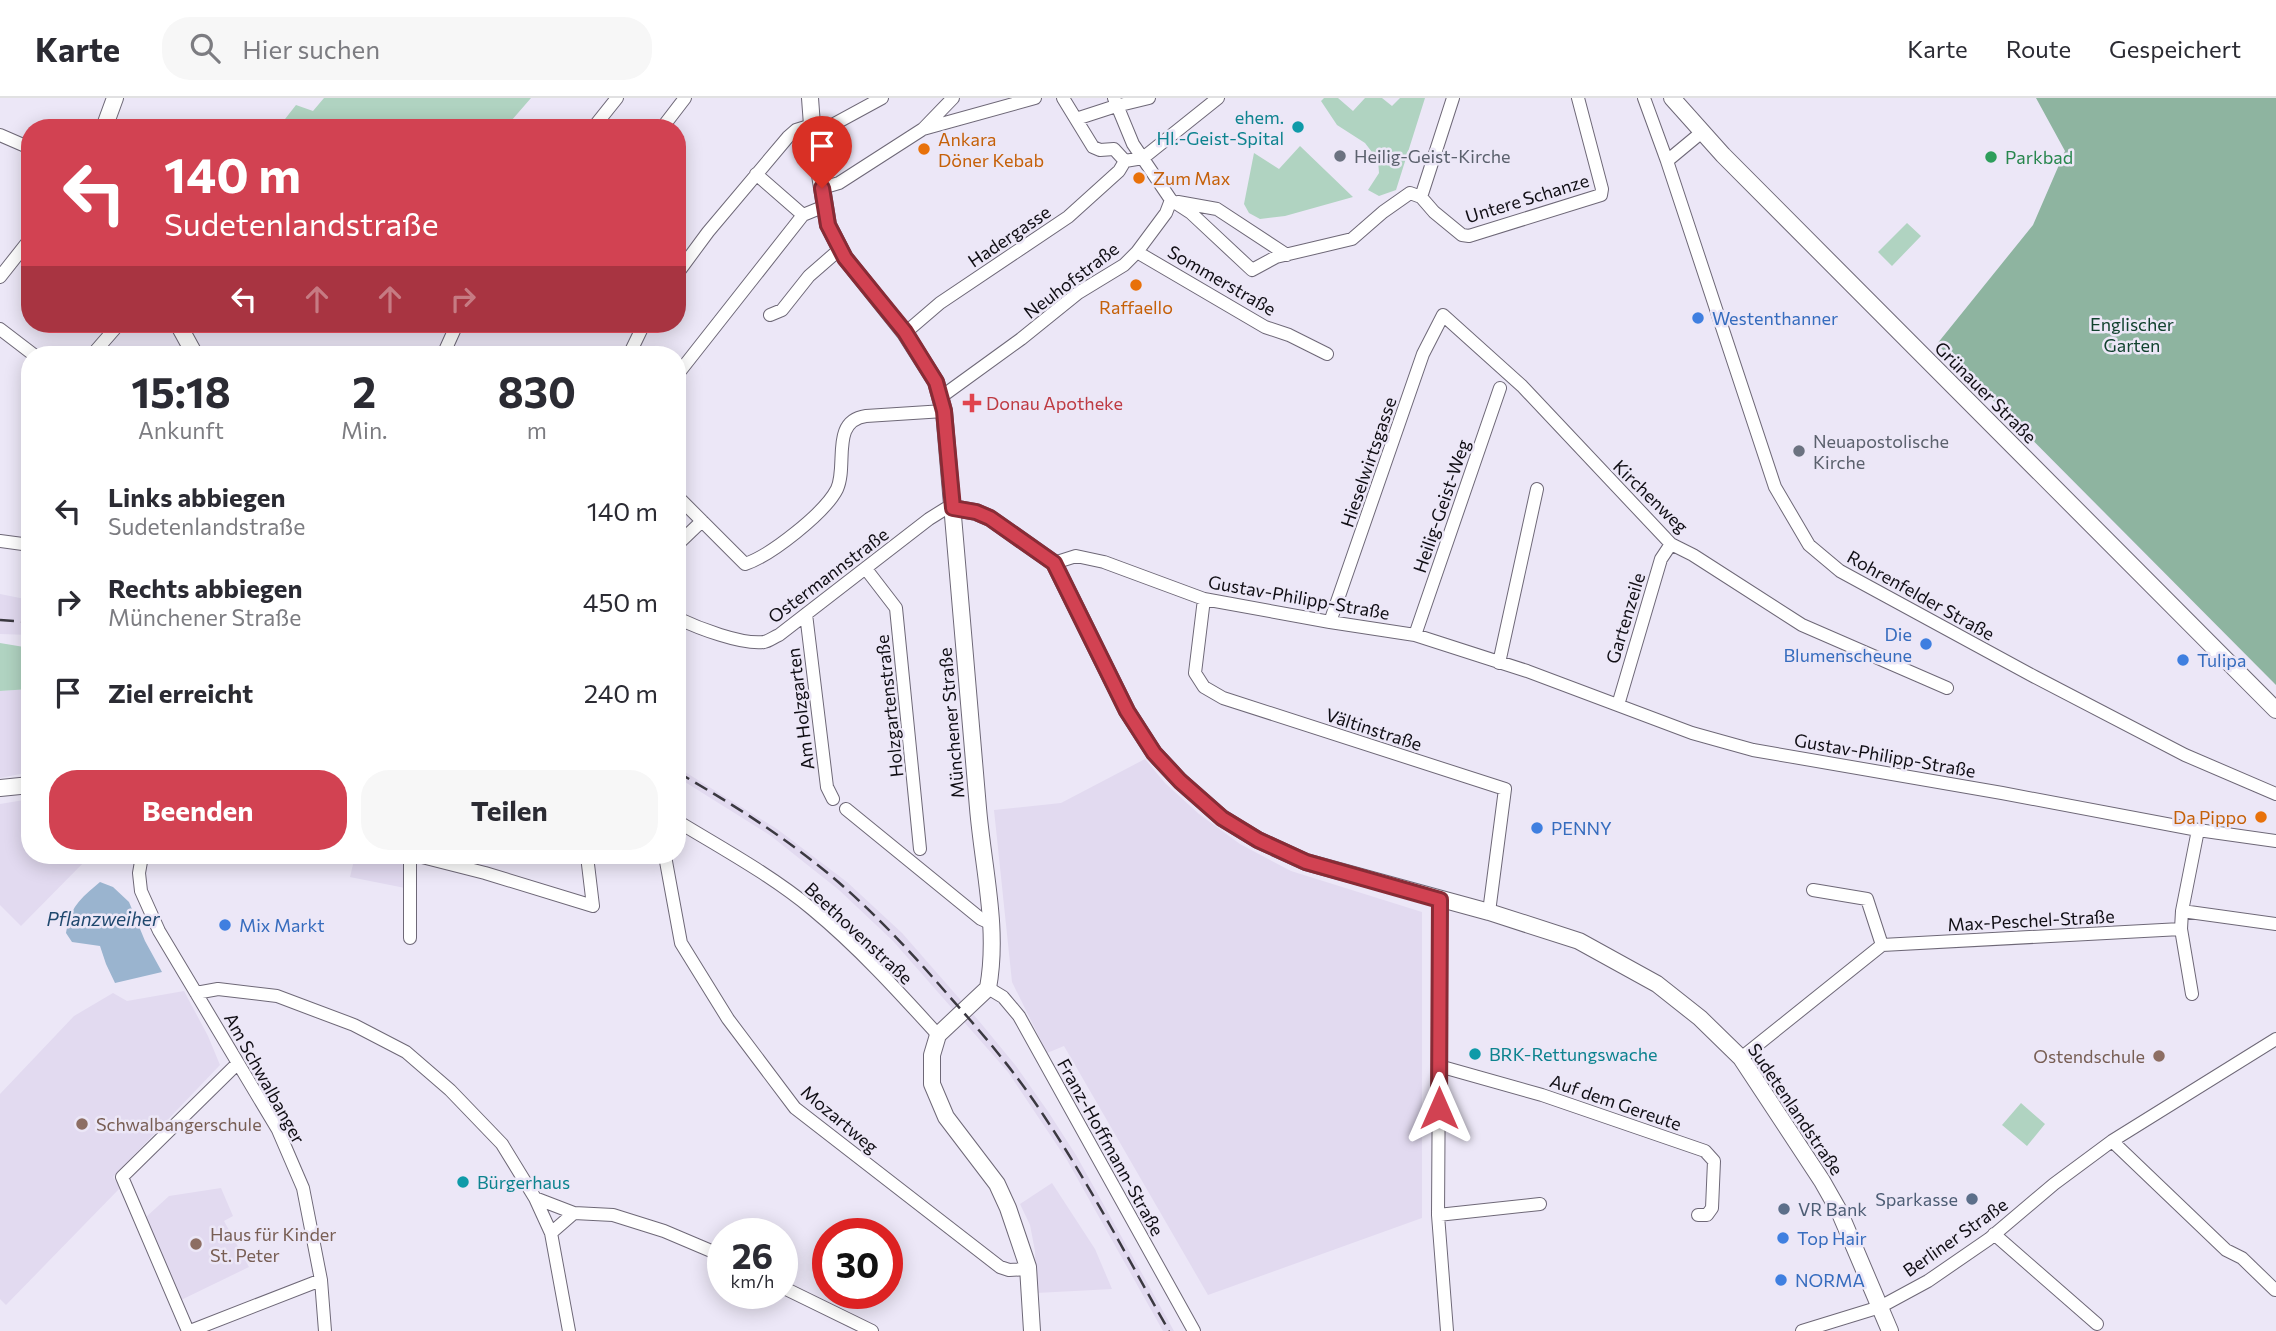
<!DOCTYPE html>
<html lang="de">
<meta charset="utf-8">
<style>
body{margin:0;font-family:Commissioner,sans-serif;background:#f7f7f7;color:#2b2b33;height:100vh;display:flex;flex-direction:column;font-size:26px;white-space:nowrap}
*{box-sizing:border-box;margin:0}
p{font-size:23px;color:#7c7c81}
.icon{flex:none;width:38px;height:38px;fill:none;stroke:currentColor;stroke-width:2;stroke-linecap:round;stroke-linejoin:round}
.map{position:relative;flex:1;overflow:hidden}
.panel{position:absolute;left:21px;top:248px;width:665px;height:518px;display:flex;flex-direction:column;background:#fff;border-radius:28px;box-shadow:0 4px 18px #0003}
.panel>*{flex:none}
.banner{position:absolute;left:21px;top:21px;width:665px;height:214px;border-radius:28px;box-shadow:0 4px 18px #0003;background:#d24252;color:#fff;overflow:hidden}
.speed{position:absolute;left:707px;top:1120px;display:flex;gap:14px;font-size:35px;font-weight:700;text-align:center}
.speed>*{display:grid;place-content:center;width:91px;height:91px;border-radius:50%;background:#fff;box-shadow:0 4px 18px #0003;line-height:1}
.speed small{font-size:18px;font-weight:400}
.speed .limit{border:10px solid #d22;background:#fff;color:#111}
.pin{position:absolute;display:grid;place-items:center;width:60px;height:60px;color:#fff;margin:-72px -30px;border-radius:50% 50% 50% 0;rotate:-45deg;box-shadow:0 0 7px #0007}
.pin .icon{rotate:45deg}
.me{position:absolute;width:77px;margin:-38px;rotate:0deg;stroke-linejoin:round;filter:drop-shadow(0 0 5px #0008)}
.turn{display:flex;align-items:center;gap:24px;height:147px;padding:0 28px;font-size:32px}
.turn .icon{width:91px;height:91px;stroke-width:2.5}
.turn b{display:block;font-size:49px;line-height:60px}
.lanes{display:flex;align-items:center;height:66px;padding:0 28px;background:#0003;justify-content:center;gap:35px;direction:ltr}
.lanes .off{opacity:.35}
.eta{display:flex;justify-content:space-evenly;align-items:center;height:119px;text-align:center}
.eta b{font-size:42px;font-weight:700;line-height:49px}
.action{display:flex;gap:14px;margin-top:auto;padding:14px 28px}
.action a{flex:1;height:80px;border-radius:28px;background:#d24252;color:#fff;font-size:28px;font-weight:700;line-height:80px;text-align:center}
.action a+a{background:#f7f7f7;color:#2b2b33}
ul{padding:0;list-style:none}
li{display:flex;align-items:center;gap:21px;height:91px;padding:0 28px}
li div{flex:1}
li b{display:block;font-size:26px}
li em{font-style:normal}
header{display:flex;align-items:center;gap:42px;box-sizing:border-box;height:98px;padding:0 35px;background:#fff;border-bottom:2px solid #e1e1e2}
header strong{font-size:33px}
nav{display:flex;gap:38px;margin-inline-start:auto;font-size:24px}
.search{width:490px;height:63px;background:#f7f7f7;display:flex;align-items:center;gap:18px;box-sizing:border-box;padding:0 24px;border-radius:28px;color:#7c7c81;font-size:26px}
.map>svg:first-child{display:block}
.built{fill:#e2daf0}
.green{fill:#b0d3c1}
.forest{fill:#8eb4a0}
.water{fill:#9ab4cf}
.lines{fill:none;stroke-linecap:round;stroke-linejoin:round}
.street-casing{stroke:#6e6877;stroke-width:14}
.secondary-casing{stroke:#6e6877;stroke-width:18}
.street{stroke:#fff;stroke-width:12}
.secondary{stroke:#fff;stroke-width:16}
.rail{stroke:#3b3941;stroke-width:2.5;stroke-dasharray:14 7;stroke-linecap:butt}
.route-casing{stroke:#882b35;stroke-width:18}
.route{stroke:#d24252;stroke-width:12}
.culture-dot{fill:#0f9aa8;stroke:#ece7f7;stroke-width:2.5}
.food-dot{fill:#e8710a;stroke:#ece7f7;stroke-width:2.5}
.worship-dot{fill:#6b7280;stroke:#ece7f7;stroke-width:2.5}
.leisure-dot{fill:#2e9e5b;stroke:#ece7f7;stroke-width:2.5}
.shop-dot{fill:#3f7fe0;stroke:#ece7f7;stroke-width:2.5}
.health-dot{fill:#e0444e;stroke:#ece7f7;stroke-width:2.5}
.education-dot{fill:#8d6e63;stroke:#ece7f7;stroke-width:2.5}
.service-dot{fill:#5c6f8a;stroke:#ece7f7;stroke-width:2.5}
.labels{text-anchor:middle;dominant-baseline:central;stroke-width:5;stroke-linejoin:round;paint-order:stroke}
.culture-label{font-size:18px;fill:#0d838f;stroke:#ece7f7;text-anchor:start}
.food-label{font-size:18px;fill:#c56008;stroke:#ece7f7;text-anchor:start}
.worship-label{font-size:18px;fill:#5b616d;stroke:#ece7f7;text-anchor:start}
.leisure-label{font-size:18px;fill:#27864d;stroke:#ece7f7;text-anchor:start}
.street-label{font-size:18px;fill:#100e14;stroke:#ece7f7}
.shop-label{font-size:18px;fill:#366cbe;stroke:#ece7f7;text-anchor:start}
.park-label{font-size:18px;fill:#11422e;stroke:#ece7f7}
.health-label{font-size:18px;fill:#be3a42;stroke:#ece7f7;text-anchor:start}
.education-label{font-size:18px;fill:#785e54;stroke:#ece7f7;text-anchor:start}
.service-label{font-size:18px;fill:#4e5e75;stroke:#ece7f7;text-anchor:end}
.water-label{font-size:19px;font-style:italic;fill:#1f486e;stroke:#ece7f7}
</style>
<header>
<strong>Karte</strong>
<div class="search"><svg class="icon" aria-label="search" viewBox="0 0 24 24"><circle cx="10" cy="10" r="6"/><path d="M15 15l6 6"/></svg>Hier suchen</div>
<nav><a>Karte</a><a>Route</a><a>Gespeichert</a></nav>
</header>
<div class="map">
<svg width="2276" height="1233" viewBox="0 0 2276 1233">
<rect width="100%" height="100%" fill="#ece7f7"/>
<path class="built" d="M0 496 30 502V537L0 536Z
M30 591V674L0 680V593Z
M1145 661 1165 685 1199 716 1240 746 1291 773 1422 814V1120L1208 1197 1064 948 1047 955 1012 884 994 712 1061 705Z
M677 669 777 731 847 784 902 835 979 923 1016 968 1049 1015 1076 1057 1174 1233H1163L1067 1062 1008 974 893 843 839 792 771 738 677 679Z
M30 701V758H90L21 828 0 807V706Z
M355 758H406L405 790 350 779Z
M184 893 208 938 220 967 113 1079 120 1090 6 1207 0 1201V996L74 918 113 895 127 903Z
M1052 1085 1095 1151 1112 1191 1036 1195 1035 1153 1030 1127 1020 1106Z
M221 1090 233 1118 224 1123 249 1169 181 1202 145 1120 169 1098Z"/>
<path class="green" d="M324 0H531L505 30H278L296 7 313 13Z
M1324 0H1338L1353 13 1365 0H1382L1392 8 1400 0H1425L1396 92 1379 98 1368 92 1379 75 1378 62 1365 45 1337 27 1321 3Z
M1300 48 1353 99 1285 118 1260 121 1249 115 1244 106 1254 55 1279 71Z
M1907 125 1921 138 1892 168 1878 154Z
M0 545 30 550V591L0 593Z
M2021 1005 2045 1026 2027 1048 2002 1027Z"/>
<path class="forest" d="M2036 0H2276V587L1937 246 2033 127 2065 53Z"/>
<path class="water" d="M100 784 113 789 129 804 145 843 162 874 115 885 106 866 100 848 72 844 66 835C71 808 79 802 100 784Z"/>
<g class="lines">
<defs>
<path id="street" d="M1063 0 1093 49 1100 52 1114 51 1125 63 1143 60 1218 0
M1114 0 1133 46 1171 102 1191 115 1252 172 1276 159 1352 141 1383 114 1410 95 1421 99 1434 114 1462 137 1469 138 1601 97 1602 91 1578 0
M1644 0 1667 63
M1076 21 1116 8 1149 0
M593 30 617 0
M662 30 685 0
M923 31 1035 0
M1702 34 1667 63 1775 389 1809 447 1840 473 2035 579 2185 657 2276 696
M0 37 30 50
M814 37 882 0
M756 76 803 117
M822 90 839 85 923 31 953 0
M1421 99 1453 0
M1178 104 1217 111 1287 157
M1137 154 1265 229 1289 237 1327 256
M677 176 708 134 788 39 796 32 812 27
M0 179 30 141
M770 217 782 212 809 178 840 151
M0 231 34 257
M905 235 940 205 1068 119 1119 73 1125 63
M92 257 119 226
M443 257 457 226
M629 257 644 226
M677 277 803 117 825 108
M941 299 1021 241 1078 195 1124 167 1137 154 1166 115 1171 102
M677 398 745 466C770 458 825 415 837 391 848 367 830 323 866 318L944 313
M0 443 30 447
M677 447 702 423
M1054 465 1076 458 1104 464 1204 501 1330 524 1415 537 1527 573 1692 635 1753 652 2002 695 2198 732 2276 743
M866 471 896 510 920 751
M1204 501 1195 575 1204 589 1223 600 1505 691 1489 814
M806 516 827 689 833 701
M677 520C698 530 742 547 764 544 769 543 774 539 779 537L929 421 945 411 953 410
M1330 524 1423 256 1443 217 1522 288 1671 446 1693 457 1802 527 1947 590
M1415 537 1500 290
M1499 565 1537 391
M1618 607 1661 461 1671 446
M846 711 981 821 992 826
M677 723C723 751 771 777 812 811 858 849 898 893 938 937
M142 758 139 775 141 793 159 833 278 1032 303 1090 321 1182 325 1233
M418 758 485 775 593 808 587 758
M665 758 681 845 728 921 795 1010 1000 1169 1009 1172 1028 1171
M1440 802 1438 1117 1447 1233
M2182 813 2276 826
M410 840V758
M1882 847 2181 831
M988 890 1003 899 1019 918 1194 1233
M196 895 218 891 277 898 354 927 406 954 450 992 502 1046 535 1100 551 1135 569 1233
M2192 896 2181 831 2182 813 2198 732
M1741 960 1882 847 1867 801 1813 792
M1439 968 1542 997 1705 1053 1714 1063 1712 1110 1707 1117H1698
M2112 1043 2226 1152 2242 1160 2275 1192
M535 1100 574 1115 613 1117 664 1133 723 1158
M1438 1117 1540 1106
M551 1135 574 1115
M1994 1136 2097 1226
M782 1189 872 1233
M188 1233 122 1079 237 966
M190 1233 321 1182
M1802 1233 1880 1209 1928 1183 1989 1141 2054 1086 2112 1043 2276 941"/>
<path id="secondary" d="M810 0 812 27 828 127 845 160 905 235 936 284 944 313C956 445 966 578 978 710 983 770 999 830 988 890L938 937 932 957V986L946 1019 997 1086 1008 1110 1028 1169 1032 1233
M1672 0 1723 57 2276 612
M104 30 115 0
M178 226 195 257
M953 410 976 414 990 420 1054 465 1127 613 1154 655 1180 683 1222 720 1258 742 1306 764 1489 814 1579 843 1657 886 1700 920 1741 960 1822 1083 1839 1113 1890 1233
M0 690 30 687"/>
</defs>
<use href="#street" class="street-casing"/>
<use href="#secondary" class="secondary-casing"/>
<use href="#street" class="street"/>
<use href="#secondary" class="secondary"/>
<path class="rail" d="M0 522 30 524
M677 674C731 705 783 738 830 777 874 814 912 855 949 898 983 936 1016 975 1044 1018 1090 1087 1128 1161 1169 1233"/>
</g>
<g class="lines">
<defs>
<path id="route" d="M822 90 828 127 845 160 905 234 936 284 944 313 953 410 976 414 990 420 1054 465 1127 613 1154 655 1180 683 1222 720 1258 742 1306 764 1440 802 1439 1010"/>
</defs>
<use href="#route" class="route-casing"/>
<use href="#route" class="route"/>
</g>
<g class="culture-dot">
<circle cx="1298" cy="29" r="7"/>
<circle cx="1475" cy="956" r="7"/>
<circle cx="463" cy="1084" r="7"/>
</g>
<g class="food-dot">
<circle cx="924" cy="51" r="7"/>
<circle cx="1139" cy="80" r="7"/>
<circle cx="1136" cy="187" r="7"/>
<circle cx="2261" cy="719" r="7"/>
</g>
<g class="worship-dot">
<circle cx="1340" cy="58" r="7"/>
<circle cx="1799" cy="353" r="7"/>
</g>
<circle class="leisure-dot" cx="1991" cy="59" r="7"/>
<g class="shop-dot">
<circle cx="1698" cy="220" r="7"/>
<circle cx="1926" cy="546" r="7"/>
<circle cx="2183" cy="562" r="7"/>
<circle cx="1537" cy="730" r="7"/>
<circle cx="225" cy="827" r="7"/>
<circle cx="1783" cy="1140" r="7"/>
<circle cx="1781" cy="1182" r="7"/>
</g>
<path class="health-dot" d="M968.5 294.5h7v7h7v7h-7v7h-7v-7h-7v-7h7z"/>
<g class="education-dot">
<circle cx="2159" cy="958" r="7"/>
<circle cx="82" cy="1026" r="7"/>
<circle cx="196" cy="1146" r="7"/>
</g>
<g class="service-dot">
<circle cx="1972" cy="1101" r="7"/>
<circle cx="1784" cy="1111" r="7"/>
</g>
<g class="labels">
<g class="culture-label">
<text x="1284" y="19" text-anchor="end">ehem.<tspan x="1284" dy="21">Hl.-Geist-Spital</tspan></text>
<text x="1489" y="956">BRK-Rettungswache</text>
<text x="477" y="1084">Bürgerhaus</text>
</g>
<g class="food-label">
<text x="938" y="41">Ankara<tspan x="938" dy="21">Döner Kebab</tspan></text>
<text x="1153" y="80">Zum Max</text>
<text x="1136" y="209" text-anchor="middle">Raffaello</text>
<text x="2247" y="719" text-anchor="end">Da Pippo</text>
</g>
<g class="worship-label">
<text x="1354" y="58">Heilig-Geist-Kirche</text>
<text x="1813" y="343">Neuapostolische<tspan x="1813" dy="21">Kirche</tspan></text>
</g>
<g class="leisure-label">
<text x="2005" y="59">Parkbad</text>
</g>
<g class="street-label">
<text transform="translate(1527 100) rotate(-17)">Untere Schanze</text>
<text transform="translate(1009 138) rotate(-34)">Hadergasse</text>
<text transform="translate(1071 182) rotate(-37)">Neuhofstraße</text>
<text transform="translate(1222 182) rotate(30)">Sommerstraße</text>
<text transform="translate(1986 294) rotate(45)">Grünauer Straße</text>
<text transform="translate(1368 364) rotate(-71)">Hieselwirtsgasse</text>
<text transform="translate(1651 398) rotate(44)">Kirchenweg</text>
<text transform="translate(1441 408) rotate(-71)">Heilig-Geist-Weg</text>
<text transform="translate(828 477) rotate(-37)">Ostermannstraße</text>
<text transform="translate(1921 497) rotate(29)">Rohrenfelder Straße</text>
<text transform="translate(1299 499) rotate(10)">Gustav-Philipp-Straße</text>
<text transform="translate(1625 520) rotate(-73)">Gartenzeile</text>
<text transform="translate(889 608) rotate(-96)">Holzgartenstraße</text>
<text transform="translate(800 611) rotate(-97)">Am Holzgarten</text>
<text transform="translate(951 625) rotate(-95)">Münchener Straße</text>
<text transform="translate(1374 631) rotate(18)">Vältinstraße</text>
<text transform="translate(1885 657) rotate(10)">Gustav-Philipp-Straße</text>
<text transform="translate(2031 822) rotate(-3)">Max-Peschel-Straße</text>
<text transform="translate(859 835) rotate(43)">Beethovenstraße</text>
<text transform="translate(265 980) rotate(61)">Am Schwalbanger</text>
<text transform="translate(1616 1004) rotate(19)">Auf dem Gereute</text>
<text transform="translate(1796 1011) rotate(56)">Sudetenlandstraße</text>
<text transform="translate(840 1021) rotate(40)">Mozartweg</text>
<text transform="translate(1111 1049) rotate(61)">Franz-Hoffmann-Straße</text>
<text transform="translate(1955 1139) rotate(-35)">Berliner Straße</text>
</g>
<g class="shop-label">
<text x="1712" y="220">Westenthanner</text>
<text x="1912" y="536" text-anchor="end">Die<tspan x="1912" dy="21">Blumenscheune</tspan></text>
<text x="2197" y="562">Tulipa</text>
<text x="1551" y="730">PENNY</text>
<text x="239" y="827">Mix Markt</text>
<text x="1797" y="1140">Top Hair</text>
<text x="1795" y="1182">NORMA</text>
</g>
<g class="park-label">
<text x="2132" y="226">Englischer<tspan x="2132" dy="21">Garten</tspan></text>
</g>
<g class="health-label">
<text x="986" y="305">Donau Apotheke</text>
</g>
<g class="education-label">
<text x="2145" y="958" text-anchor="end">Ostendschule</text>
<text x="96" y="1026">Schwalbangerschule</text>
<text x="210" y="1136">Haus für Kinder<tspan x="210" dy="21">St. Peter</tspan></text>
</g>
<g class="service-label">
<text x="1958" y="1101">Sparkasse</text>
<text x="1798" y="1111" text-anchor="start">VR Bank</text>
</g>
<g class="water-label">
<text x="103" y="820">Pflanzweiher</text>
</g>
</g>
</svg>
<div class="speed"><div>26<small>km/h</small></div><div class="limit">30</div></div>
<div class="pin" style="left:822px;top:90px;background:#d93025"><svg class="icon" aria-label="arrive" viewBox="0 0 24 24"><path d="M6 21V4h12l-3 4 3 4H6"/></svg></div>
<svg class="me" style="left:1439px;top:1010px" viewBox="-20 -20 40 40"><path d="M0-17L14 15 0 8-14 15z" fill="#d24252" stroke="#fff" stroke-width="4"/></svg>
<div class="banner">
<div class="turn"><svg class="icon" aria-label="left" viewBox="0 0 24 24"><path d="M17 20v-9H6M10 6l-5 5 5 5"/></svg><div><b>140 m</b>Sudetenlandstraße</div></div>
<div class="lanes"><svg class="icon" aria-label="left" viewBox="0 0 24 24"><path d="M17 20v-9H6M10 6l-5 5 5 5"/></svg><svg class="icon off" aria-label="ahead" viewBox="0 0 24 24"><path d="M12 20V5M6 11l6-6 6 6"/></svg><svg class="icon off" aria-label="ahead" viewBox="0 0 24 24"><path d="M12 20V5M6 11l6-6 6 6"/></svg><svg class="icon off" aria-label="right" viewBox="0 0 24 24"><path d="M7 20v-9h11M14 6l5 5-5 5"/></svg></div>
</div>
<section class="panel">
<div class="eta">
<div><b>15:18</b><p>Ankunft</p></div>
<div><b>2</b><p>Min.</p></div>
<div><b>830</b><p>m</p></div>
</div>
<ul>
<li><svg class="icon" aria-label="left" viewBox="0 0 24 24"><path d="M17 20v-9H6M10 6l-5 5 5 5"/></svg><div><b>Links abbiegen</b><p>Sudetenlandstraße</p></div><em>140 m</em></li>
<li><svg class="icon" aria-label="right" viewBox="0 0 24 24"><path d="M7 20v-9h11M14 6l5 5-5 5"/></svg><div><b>Rechts abbiegen</b><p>Münchener Straße</p></div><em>450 m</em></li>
<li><svg class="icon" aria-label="arrive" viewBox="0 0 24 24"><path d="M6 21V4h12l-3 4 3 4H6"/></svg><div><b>Ziel erreicht</b></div><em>240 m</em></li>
</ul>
<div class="action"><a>Beenden</a><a>Teilen</a></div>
</section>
</div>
